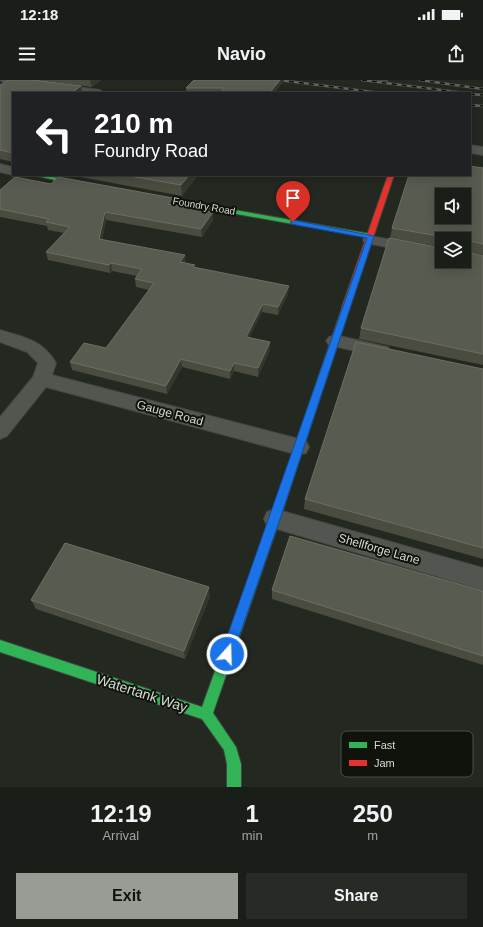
<!DOCTYPE html>
<style>
body{margin:0;font-family:Arial,sans-serif;background:#272b25;color:#f1f3f6;height:100vh;display:flex;flex-direction:column;font-size:15px;white-space:nowrap}
*{box-sizing:border-box;margin:0}
p{font-size:13px;color:#9fa2a2}
.icon{flex:none;width:22px;height:22px;fill:none;stroke:currentColor;stroke-width:2;stroke-linecap:round;stroke-linejoin:round}
.map{position:relative;height:707px;overflow:hidden}
.side{display:flex;flex-direction:column;background:#1a1e18;flex:1}
.side>*{flex:none}
.guide{position:absolute;left:12px;top:12px;width:459px;height:84px;border-radius:0px;box-shadow:0 2px 10px #0003,0 0 0 1px #383c37;background:#202124;color:#fff;overflow:hidden}
.fabs{position:absolute;left:435px;top:108px;display:grid;gap:8px}
.fabs a{display:grid;place-items:center;width:36px;height:36px;border-radius:0px;background:#1a1e18;box-shadow:0 2px 10px #0003,0 0 0 1px #383c37;font-size:20px}
.pin{position:absolute;display:grid;place-items:center;width:34px;height:34px;color:#fff;margin:-41px -17px;border-radius:50% 50% 50% 0;rotate:-45deg;box-shadow:0 0 4px #0007}
.pin .icon{rotate:45deg}
.me{position:absolute;width:44px;margin:-22px;rotate:20deg;stroke-linejoin:round;filter:drop-shadow(0 0 3px #0008)}
.turn{display:flex;align-items:center;gap:14px;height:84px;padding:0 16px;font-size:18px}
.turn .icon{width:52px;height:52px;stroke-width:2.5}
.turn b{display:block;font-size:28px;line-height:34px}
.eta{display:flex;justify-content:space-evenly;align-items:center;height:68px;text-align:center}
.eta b{font-size:24px;font-weight:800;line-height:28px}
.button{display:flex;gap:8px;margin-top:auto;padding:8px 16px}
.button a{flex:1;height:46px;border-radius:0px;background:#979c94;color:#111;font-size:16px;font-weight:800;line-height:46px;text-align:center}
.button a+a{background:#272b25;color:#f1f3f6}
.status{display:flex;justify-content:space-between;align-items:center;height:28px;padding:0 20px;background:#1a1e18;direction:ltr}
.status svg{height:11px;fill:currentColor}
header{display:flex;justify-content:space-between;align-items:center;height:52px;padding:0 16px;background:#1a1e18;font-size:18px;font-weight:800}
.map>svg:first-child{display:block}
.lines{fill:none;stroke-linecap:round;stroke-linejoin:round}
.street-casing{stroke:#41453e;stroke-width:2}
.fast-casing{stroke:#41453e;stroke-width:2}
.jam-casing{stroke:#41453e;stroke-width:2}
.street{fill:#535650;fill-rule:evenodd}
.fast{fill:#30b455;fill-rule:evenodd}
.jam{fill:#e5322d;fill-rule:evenodd}
.rail-casing{stroke:#5f645e;stroke-width:2.5}
.rail{stroke:#0f130c;stroke-width:1.5;stroke-dasharray:5;stroke-linecap:butt}
.wall{fill:#4a4c3f}
.shaded-wall{fill:#34372c}
.building{fill:#585b4f;stroke:#6c6f63;fill-rule:evenodd}
.route{fill:#1a73e8;stroke:#114b97}
.labels{text-anchor:middle;dominant-baseline:central;stroke-width:4;stroke-linejoin:round;paint-order:stroke}
.far-street-label{font-size:10px;fill:#d5dbd2;stroke:#0f130c}
.street-label{font-size:12px;fill:#d5dbd2;stroke:#0f130c}
.near-street-label{font-size:14px;fill:#d5dbd2;stroke:#0f130c}
.key{fill:#0f130c;stroke:#4a4f47;stroke-width:1}
.key-label{font-size:11px;fill:#d5dbd2}
</style>
<div class="status"><b>12:18</b><svg viewBox="0 0 49 12"><path d="M0 12V9h3v3zM5 12V6h3v6zM10 12V3h3v9zM15 12V0h3v12zM26 1h20v11H26zM47 4h2v5h-2z"/></svg></div>
<header><svg class="icon" aria-label="menu" viewBox="0 0 24 24"><path d="M4 6h16M4 12h16M4 18h16"/></svg>Navio<svg class="icon" aria-label="share" viewBox="0 0 24 24"><path d="M12 15V3M7 8l5-5 5 5M5 13v7h14v-7"/></svg></header>
<div class="map">
<svg width="483" height="707" viewBox="0 0 483 707">
<rect width="100%" height="100%" fill="#232820"/>
<g class="lines">
<defs>
<path id="street" d="M0 0H27L100 10 105 13H77L5 3Z
M470 65 483 67V75L470 73Z
M0 84 13 87V95L0 92Z
M370 156 442 169V177L365 163 363 160 365 157Z
M0 250C24 257 43 260 56 283L52 295 299 359 306 361 309 367 306 373 299 375 46 307 7 356 0 359V337L33 297 38 283 27 272 0 262Z
M335 255 388 267 391 271 388 275 382 277 329 265 326 261 329 257Z
M275 429 483 488V510L267 446 264 439 267 432Z"/>
<path id="fast" d="M33 95H44L88 105 85 107Z
M144 114 371 154 374 156 371 158 142 117 141 116Z
M343 225H346L350 227 280 439 213 633 236 667 241 684V707H227V684L224 670 202 639 0 572V560L202 627 270 439Z"/>
<path id="jam" d="M388 95H394L350 227 349 229H343L342 227Z"/>
</defs>
<use href="#street" class="street-casing"/>
<use href="#fast" class="fast-casing"/>
<use href="#jam" class="jam-casing"/>
<use href="#street" class="street"/>
<use href="#fast" class="fast"/>
<use href="#jam" class="jam"/>
<defs>
<path id="rail" d="M279 0 381 13
M362 0 465 13
M420 0 483 9
M470 14 483 15
M470 25 483 26"/>
</defs>
<use href="#rail" class="rail-casing"/>
<use href="#rail" class="rail"/>
</g>
<path class="wall" d="M37 0H101L92 7Z
M284 0 275 12 281 13H186V8Z
M374 0H388V2Z
M0 5 13 13V82L0 79Z
M483 88V175L464 171 483 176V285L359 259 361 248 442 181 464 159H442V167L390 158 392 148Z
M70 95H198L182 116Z
M51 104 173 118V125L213 140 202 157 106 140 102 160 186 183 195 187 288 214 278 235 262 232 249 257 270 262V270L258 297 234 291 230 299 182 287 167 314 72 290 70 282 106 268 149 210 136 207 135 199 137 196 112 191 110 193 48 180 46 172 64 153 48 150 47 146 0 137V110Z
M483 289V479L304 429 305 419Z
M272 510 483 511V585L272 519Z
M210 516 185 579 36 529 31 520Z"/>
<path class="shaded-wall" d="M90 0H101L92 7Z
M280 0H284L274 13 271 11Z
M81 6 82 13 74 11Z
M189 95H198L182 116 181 105Z
M173 118 174 126 168 124Z
M105 132 106 140 101 167 99 159Z
M213 132V140L202 157 201 149Z
M185 175 186 183 180 182Z
M111 183 112 191 110 193 109 185Z
M289 206 288 214 278 235V227Z
M263 224 262 232 246 265V257Z
M270 262V270L258 297V288Z
M181 279 182 287 167 314 166 306Z
M234 283V291L230 299V291Z
M209 507 210 516 185 579 184 571Z"/>
<path class="building" d="M9 0H33L81 6 74 11 85 13H13V73L0 70V5Z
M194 0H280L271 11 281 13H220L224 8H186Z
M470 86 483 88V164L466 160 464 171 483 176V274L361 248 389 158 442 168V181H464V159H446L445 157 392 148 409 95H470ZM442 115H464V137H442Z
M124 95H189L181 105Z
M15 97 51 104 58 97 173 118 168 124 213 132 201 149 105 132 99 159 185 175 180 182 195 185 193 187 289 206 278 227 263 224 246 257 270 262 258 288 234 283 230 291 181 279 166 306 70 282 84 263 106 268 154 203 135 199 142 189 111 183 109 185 46 172 70 147 46 142 49 139 0 129V110Z
M356 262 483 289V468L305 419Z
M290 456 483 511V576L272 510Z
M65 463 209 507 184 571 31 520Z"/>
<path class="route" d="M293 140 374 156 280 439 233 574 231 578 227 580 223 578 221 574 367 158 291 144V141Z"/>
<g class="labels">
<g class="far-street-label">
<text transform="translate(204 126) rotate(10)">Foundry Road</text>
</g>
<g class="street-label">
<text transform="translate(170 333) rotate(15)">Gauge Road</text>
<text transform="translate(379 469) rotate(16)">Shellforge Lane</text>
</g>
<g class="near-street-label">
<text transform="translate(142 613) rotate(18)">Watertank Way</text>
</g>
</g>
<rect x="341" y="651" width="132" height="46" rx="6" class="key"/>
<rect x="349" y="662" width="18" height="6" fill="#30b455"/>
<rect x="349" y="680" width="18" height="6" fill="#e5322d"/>
<g class="key-label">
<text x="374" y="669">Fast</text>
<text x="374" y="687">Jam</text>
</g>
</svg>
<div class="fabs">
<a><svg class="icon" aria-label="sound" viewBox="0 0 24 24"><path d="M4 9h4l5-4v14l-5-4H4zM17 9q2 3 0 6"/></svg></a>
<a><svg class="icon" aria-label="layers" viewBox="0 0 24 24"><path d="M12 4l9 5-9 5-9-5zM3 14l9 5 9-5"/></svg></a>
</div>
<div class="pin" style="left:293px;top:142px;background:#d93025"><svg class="icon" aria-label="arrive" viewBox="0 0 24 24"><path d="M6 21V4h12l-3 4 3 4H6"/></svg></div>
<svg class="me" style="left:227px;top:574px" viewBox="-20 -20 40 40"><circle r="17" fill="#1a73e8" stroke="#fff" stroke-width="3"/><path d="M0-11L8 9 0 5-8 9z" fill="#fff"/></svg>
<div class="guide">
<div class="turn"><svg class="icon" aria-label="left" viewBox="0 0 24 24"><path d="M17 20v-9H6M10 6l-5 5 5 5"/></svg><div><b>210 m</b>Foundry Road</div></div>
</div>
</div>
<section class="side">
<div class="eta">
<div><b>12:19</b><p>Arrival</p></div>
<div><b>1</b><p>min</p></div>
<div><b>250</b><p>m</p></div>
</div>
<div class="button"><a>Exit</a><a>Share</a></div>
</section>
